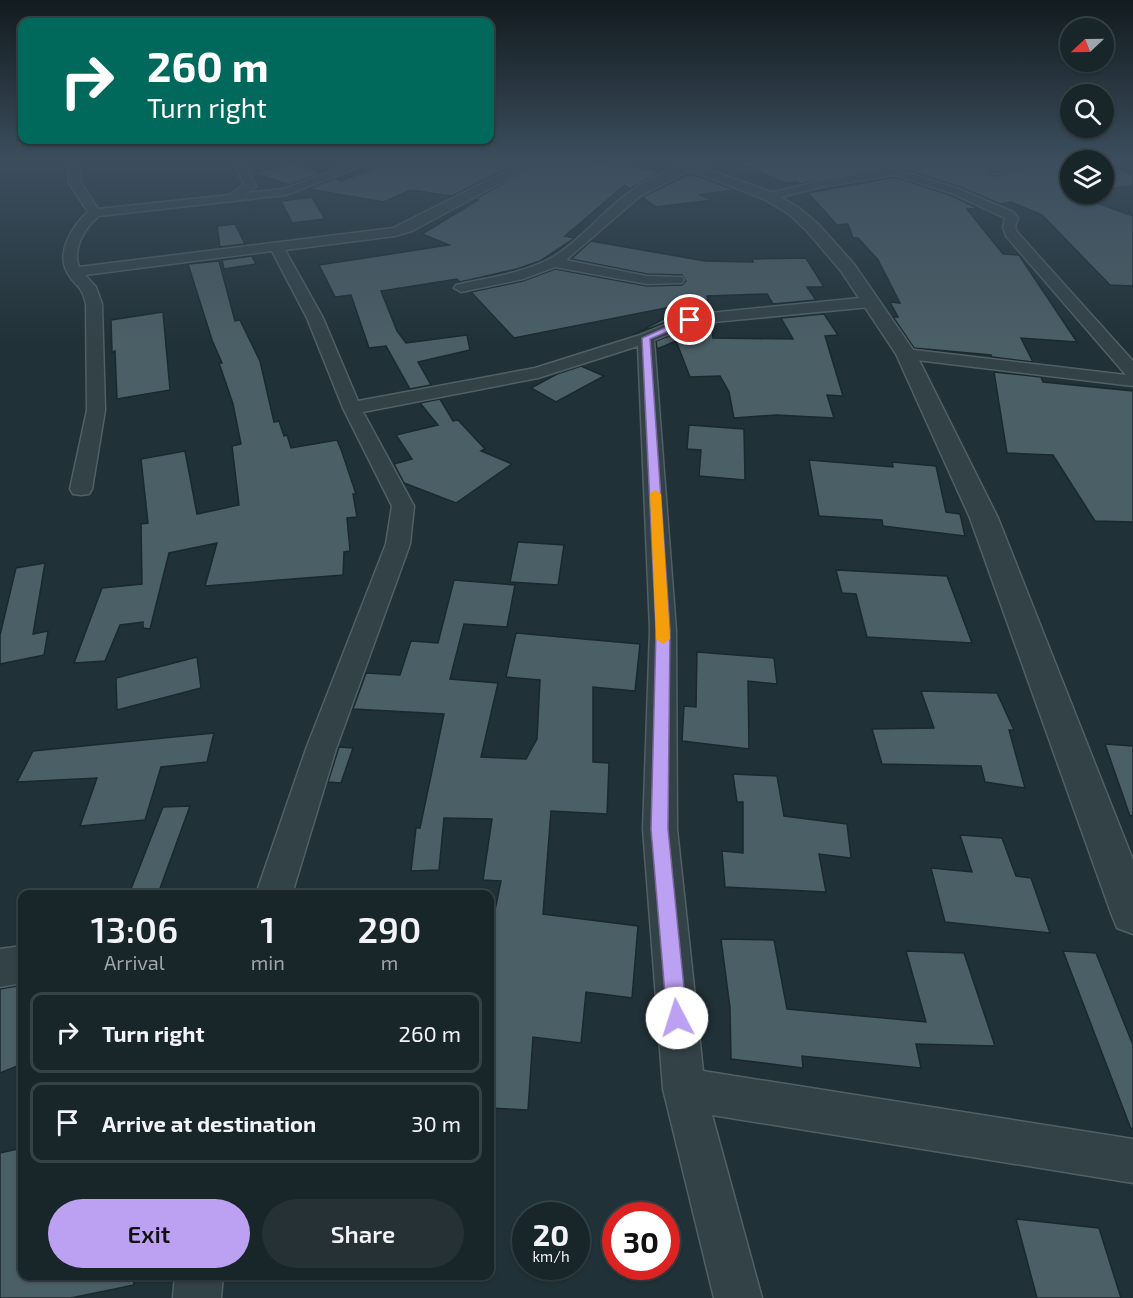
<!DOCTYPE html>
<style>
body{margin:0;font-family:"Exo 2",sans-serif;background:#253135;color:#f1f3f6;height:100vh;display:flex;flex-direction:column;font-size:22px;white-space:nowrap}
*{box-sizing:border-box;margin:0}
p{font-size:20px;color:#9fa5a8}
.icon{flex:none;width:33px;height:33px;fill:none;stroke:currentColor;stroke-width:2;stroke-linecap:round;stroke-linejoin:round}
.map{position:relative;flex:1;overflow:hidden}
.details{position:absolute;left:18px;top:890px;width:476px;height:390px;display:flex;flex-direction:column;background:#182529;border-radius:12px;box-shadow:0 2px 4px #0004,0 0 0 2px #364246}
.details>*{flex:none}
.banner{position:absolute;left:18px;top:18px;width:476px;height:126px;border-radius:12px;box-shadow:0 2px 4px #0004,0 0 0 2px #364246;background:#00695c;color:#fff;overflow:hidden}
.needle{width:39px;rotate:248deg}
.buttons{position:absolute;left:1060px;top:18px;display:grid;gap:12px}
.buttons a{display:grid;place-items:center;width:54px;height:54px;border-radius:50%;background:#182529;box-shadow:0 2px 4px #0004,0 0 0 2px #364246;font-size:30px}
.speed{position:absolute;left:512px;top:1202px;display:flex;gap:12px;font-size:30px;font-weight:700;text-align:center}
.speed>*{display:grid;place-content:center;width:78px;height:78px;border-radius:50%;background:#182529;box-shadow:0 2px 4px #0004,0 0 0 2px #364246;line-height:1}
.speed small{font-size:15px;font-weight:400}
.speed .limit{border:9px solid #d22;background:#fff;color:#111}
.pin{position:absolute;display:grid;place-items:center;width:51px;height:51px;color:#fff;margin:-26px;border:3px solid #fff;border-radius:50%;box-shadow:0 2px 6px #0007}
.me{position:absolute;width:66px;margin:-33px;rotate:355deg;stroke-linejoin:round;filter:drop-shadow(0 0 4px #0008)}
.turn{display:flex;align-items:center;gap:21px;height:126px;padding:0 30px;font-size:27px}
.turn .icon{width:78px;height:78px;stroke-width:2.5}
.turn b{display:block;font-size:42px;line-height:51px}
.eta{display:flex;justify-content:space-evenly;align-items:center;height:102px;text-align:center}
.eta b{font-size:36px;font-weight:600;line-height:42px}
.cta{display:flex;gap:12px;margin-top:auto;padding:12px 30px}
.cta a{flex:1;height:69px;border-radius:36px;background:#bca0f2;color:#111;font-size:24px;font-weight:600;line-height:69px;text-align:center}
.cta a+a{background:#253135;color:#f1f3f6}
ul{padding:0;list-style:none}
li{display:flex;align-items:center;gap:18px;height:81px;margin:0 12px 9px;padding:0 18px;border:3px solid #364246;border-radius:12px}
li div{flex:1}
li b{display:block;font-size:22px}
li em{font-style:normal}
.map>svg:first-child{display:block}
.building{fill:#4b5f66;stroke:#1b292e;stroke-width:1.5}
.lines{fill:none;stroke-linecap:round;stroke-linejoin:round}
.minor-casing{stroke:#516065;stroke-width:3}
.tertiary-casing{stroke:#516065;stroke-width:3}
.minor{fill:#334247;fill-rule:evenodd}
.tertiary{fill:#334247;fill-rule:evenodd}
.route{fill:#bca0f2;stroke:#7a689d;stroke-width:1.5}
.slow{fill:#f59e0b}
</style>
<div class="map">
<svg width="1133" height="1298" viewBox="0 0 1133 1298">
<rect width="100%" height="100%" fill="#203137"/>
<path class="building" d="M296 162 321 173 289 185 256 173Z
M374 162H519L452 196 410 190 384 202 308 189 336 178 341 181 373 169Z
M541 162H594L662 171 630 189 625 185 565 236 575 238 540 261 517 269 460 282 457 279 381 291 397 331 406 343 467 335 470 350 418 362 431 385 410 389 386 346 369 348 351 295 335 297 319 265 449 245 422 234 478 200 475 199Z
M736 162H1010L988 168V173L995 176 1045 162H1071V194H1079H1072L1133 216V286L1110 285 1042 215 1011 202 1000 204 960 187 897 167 799 184 797 182 786 183Z
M1104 164 1133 174V185L1104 190Z
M687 175 698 176 734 190 699 195 713 200 656 207 642 197Z
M895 177 950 195 977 208 967 209 1003 254 1019 255 1077 342 1021 338 1033 362 992 357 991 355 914 348 893 317H898L890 302 900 303 878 260 858 238H853L848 224 837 225 808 193Z
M312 197 325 219 292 223 281 201Z
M235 224 245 244 220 247 217 226Z
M591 241 705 261 753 262 752 259 806 258 824 287H807L816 300 773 304 767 294 707 296 709 311 689 313 633 335 696 302 514 338 471 292 523 281 555 269 647 286 682 285 686 281 682 275 647 274 571 259Z
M252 256 256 264 224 269 222 260Z
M219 261 235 321 240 320 260 361 274 422 279 421 284 436 287 435 291 448 337 440 342 452 356 494H353L357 517 347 518 350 551 344 552 343 575 205 586 217 543 169 553 150 629 143 628V622L120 625 105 661 74 663 102 588 142 584 141 524 148 523 141 459 185 451 197 514 239 505 232 446 241 444 233 404 219 363H222L212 340 188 264Z
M163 312 170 390 117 399 115 351 112 352 111 320Z
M824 314 838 335 825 336 843 396 827 395 834 418 776 415 734 418 729 392 720 376 690 377 676 341 657 349 656 341 694 326 711 324 713 338 793 339 781 318Z
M581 366 604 376 556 402 531 388 557 374Z
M994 372 1041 377 1043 382 1133 391V522L1095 521 1053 455 1007 453Z
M440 399 453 421 458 420 485 449 481 451 512 464 456 503 404 483 394 464 412 459 396 435 438 425 420 403Z
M689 425 744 429 745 480 699 476 701 450 687 449Z
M809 460 893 467 892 462 936 466 946 512 960 514 965 536 883 526 882 520 819 516Z
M518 542 564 545 558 585 510 582Z
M45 563 33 634 48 631 44 655 0 664V635L16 568Z
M836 570 947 576 972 643 867 637 856 594 842 593Z
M454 580 515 585 507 627 464 624 450 679 498 683 481 757 526 759 537 739 540 680 506 677 516 633 640 644 635 691 593 687V762L609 763 607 814 551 811 543 914 638 926 632 998 586 992 581 1043 533 1037 528 1110 489 1108V939L501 881 483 880 492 819 444 818 439 870 411 871 416 828H420L444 714 353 709 366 673 400 675 411 641 438 643Z
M697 652 774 658 777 684 748 681 749 749 682 741 684 706 696 707Z
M197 657 201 688 117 710 116 678Z
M921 691 997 693 1014 730H1009L1025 788 985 782 981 766 882 764 872 729 934 728Z
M214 733 207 762 161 767 145 820 80 826 97 778 17 782 33 751Z
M1105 744 1133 746V815L1130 816Z
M339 747 353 748 341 783 328 782Z
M733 774 777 776 784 816 847 824 851 858 819 854 826 892 725 887 722 851 743 853V802H737Z
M190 806 158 894H129L163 807Z
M960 835 1002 838 1016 876 1031 878 1050 933 945 922 931 868 972 872Z
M721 939 774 940 787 1009 926 1022 906 951 964 953 995 1046 916 1044 921 1068 802 1056 803 1068 731 1059 730 1008Z
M1063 951 1096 953 1133 1045V1128L1131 1129Z
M22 985V1064L0 1073V989Z
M22 1148V1275H133L134 1285 71 1298H0V1153Z
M1016 1219 1099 1228 1121 1298H1037Z"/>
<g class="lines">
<defs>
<path id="minor" d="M68 162H78L81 183 98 209 230 195 244 185 234 162H244L256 186 248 193 284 189 356 162H372L286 195 99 216C85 227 72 249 79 267L393 228 525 162H539L412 231 395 236 285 250 323 318 358 401 535 368 640 335 690 315 870 297 875 299 878 302 875 305 870 307 693 324 654 340 676 630 677 829 703 1071 1133 1139V1183L712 1115 762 1298H714L663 1089 643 829 650 630 638 346 538 378 363 412 414 506 410 544 336 749 292 894H256L306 749 386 544 392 506 343 408 307 318 272 251 85 275 96 287 102 304 105 410 92 489 89 494 81 495 73 494 70 489 87 410 86 304C81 283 75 287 67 272 56 252 73 225 88 212L69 183Z
M1021 162H1043L994 174 989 171 990 169Z
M689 164 694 167 693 169 640 196 566 260 647 276 682 277 684 280 682 283 647 284 555 267 523 279 461 292 454 288 456 285C489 277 522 274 553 257 579 241 599 216 623 197 642 182 666 170 689 164Z
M896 169 959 189 1013 212 1018 218 1015 227 1017 232 1133 361V386L900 358 897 354 900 350 906 349 1126 375 1006 236 1003 227 1005 218 951 193 895 175 821 187 769 200 763 196 765 194 821 181Z
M22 946V983L0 987V949Z
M175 1275H223L221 1298H173Z"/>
<path id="tertiary" d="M668 162H687L774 193 799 208 819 225 854 264 916 354 998 518 1133 860V934L1117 928 1111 913 970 518 896 354 841 271 807 231 789 214 764 199Z"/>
</defs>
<use href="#minor" class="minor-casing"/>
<use href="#tertiary" class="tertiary-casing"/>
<use href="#minor" class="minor"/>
<use href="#tertiary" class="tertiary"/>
</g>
<linearGradient id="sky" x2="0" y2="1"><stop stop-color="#121b1e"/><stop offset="0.47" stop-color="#3c4e5e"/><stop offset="1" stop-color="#3c4e5e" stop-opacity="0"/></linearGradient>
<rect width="1133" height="344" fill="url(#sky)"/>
<path class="route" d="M687 318 694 320 650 339 670 630 668 829 687 1018 684 1025 677 1028 670 1025 667 1018 651 829 656 630 642 338Z"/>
<path class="slow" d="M655 490 661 494 670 639 663 644 656 639 650 494Z"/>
</svg>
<div class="buttons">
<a><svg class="needle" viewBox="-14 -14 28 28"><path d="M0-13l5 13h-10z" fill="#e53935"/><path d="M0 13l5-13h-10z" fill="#9fa5a8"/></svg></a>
<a><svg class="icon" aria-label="search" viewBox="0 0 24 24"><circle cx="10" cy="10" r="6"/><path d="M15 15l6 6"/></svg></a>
<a><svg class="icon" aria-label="layers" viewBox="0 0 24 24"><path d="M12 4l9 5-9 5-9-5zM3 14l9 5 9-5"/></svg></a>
</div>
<div class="speed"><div>20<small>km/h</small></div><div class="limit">30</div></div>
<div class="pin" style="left:690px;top:320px;background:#d93025"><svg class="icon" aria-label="arrive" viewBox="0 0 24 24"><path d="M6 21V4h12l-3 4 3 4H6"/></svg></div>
<svg class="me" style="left:677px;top:1018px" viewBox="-20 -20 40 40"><circle r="19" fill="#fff"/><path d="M0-13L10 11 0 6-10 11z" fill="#bca0f2"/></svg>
<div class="banner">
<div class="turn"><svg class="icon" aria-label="right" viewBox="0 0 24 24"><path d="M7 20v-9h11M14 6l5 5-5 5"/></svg><div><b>260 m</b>Turn right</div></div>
</div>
<section class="details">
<div class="eta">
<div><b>13:06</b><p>Arrival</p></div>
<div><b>1</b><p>min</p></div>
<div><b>290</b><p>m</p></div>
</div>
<ul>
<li><svg class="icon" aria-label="right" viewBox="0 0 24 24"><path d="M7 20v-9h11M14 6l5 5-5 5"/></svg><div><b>Turn right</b></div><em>260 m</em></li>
<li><svg class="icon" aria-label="arrive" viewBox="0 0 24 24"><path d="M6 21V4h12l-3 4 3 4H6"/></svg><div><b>Arrive at destination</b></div><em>30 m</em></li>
</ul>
<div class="cta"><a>Exit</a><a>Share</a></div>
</section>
</div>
